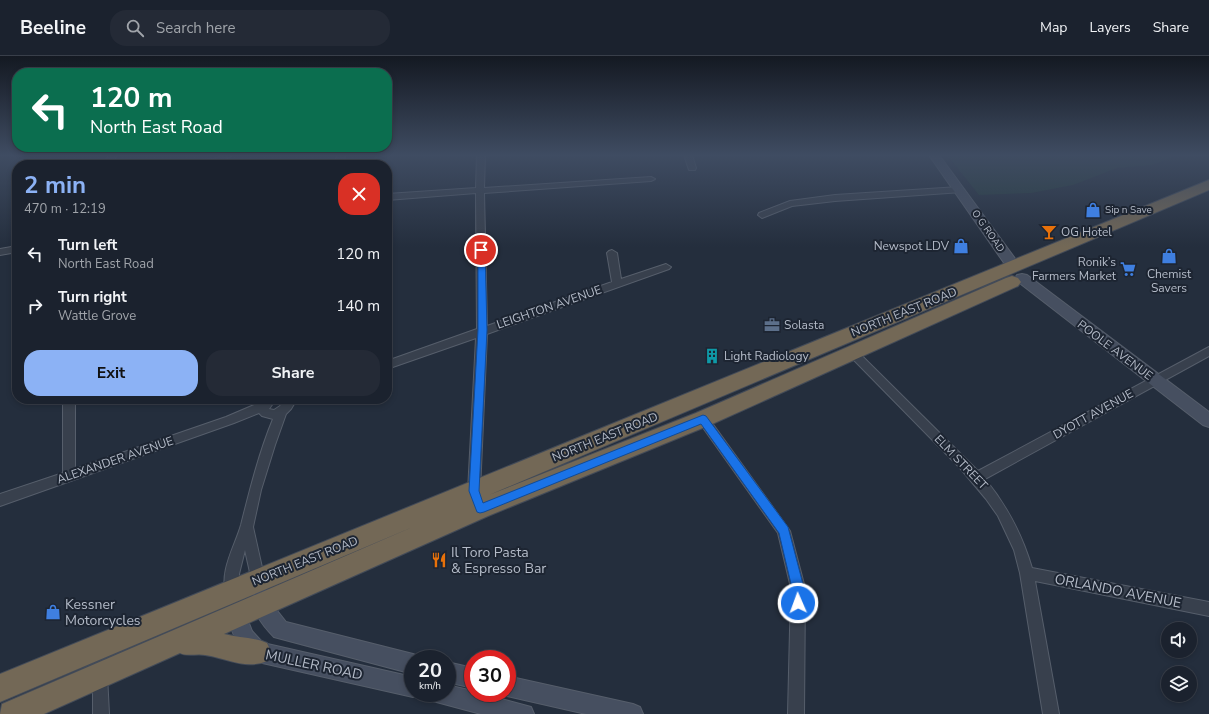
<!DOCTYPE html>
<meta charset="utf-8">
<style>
body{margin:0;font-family:"Nunito Sans",sans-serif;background:#242a36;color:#f1f3f6;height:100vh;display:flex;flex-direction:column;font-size:15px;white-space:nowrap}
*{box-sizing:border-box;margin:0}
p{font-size:13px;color:#a0a4aa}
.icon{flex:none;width:22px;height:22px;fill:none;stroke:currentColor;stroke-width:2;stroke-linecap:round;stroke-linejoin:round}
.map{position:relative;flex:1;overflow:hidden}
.side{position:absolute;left:12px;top:104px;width:380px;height:244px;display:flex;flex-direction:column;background:#1b222e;border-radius:16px;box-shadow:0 2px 6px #0003,0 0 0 1px #393f4a}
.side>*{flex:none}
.banner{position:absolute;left:12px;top:12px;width:380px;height:84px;border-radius:16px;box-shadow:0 2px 6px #0003,0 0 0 1px #393f4a;background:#0b6e4f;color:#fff;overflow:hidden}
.fabs{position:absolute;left:1161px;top:566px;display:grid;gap:8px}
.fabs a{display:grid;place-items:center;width:36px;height:36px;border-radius:50%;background:#1b222e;box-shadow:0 2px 6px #0003,0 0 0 1px #393f4a;font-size:20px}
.speed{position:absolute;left:404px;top:594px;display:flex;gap:8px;font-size:20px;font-weight:700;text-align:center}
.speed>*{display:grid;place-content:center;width:52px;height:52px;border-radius:50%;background:#1b222e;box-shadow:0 2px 6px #0003,0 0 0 1px #393f4a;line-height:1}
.speed small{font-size:10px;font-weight:400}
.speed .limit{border:6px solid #d22;background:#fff;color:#111}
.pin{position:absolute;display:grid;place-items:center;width:34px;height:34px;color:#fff;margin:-17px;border:2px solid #fff;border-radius:50%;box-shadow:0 1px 4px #0007}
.me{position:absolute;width:44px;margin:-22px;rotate:358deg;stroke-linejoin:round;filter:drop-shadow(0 0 3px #0008)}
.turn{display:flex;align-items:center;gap:14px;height:84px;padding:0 12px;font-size:18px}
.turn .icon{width:52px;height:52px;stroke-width:2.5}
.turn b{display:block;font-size:28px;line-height:34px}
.round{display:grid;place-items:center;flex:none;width:42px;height:42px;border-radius:16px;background:#242a36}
.head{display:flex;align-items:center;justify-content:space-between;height:68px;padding:0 12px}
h1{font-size:24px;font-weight:700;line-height:30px;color:#8cb2f5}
.primary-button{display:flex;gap:8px;margin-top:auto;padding:8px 12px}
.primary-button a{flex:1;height:46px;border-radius:16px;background:#8cb2f5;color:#111;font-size:16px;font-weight:700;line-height:46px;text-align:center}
.primary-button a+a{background:#242a36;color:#f1f3f6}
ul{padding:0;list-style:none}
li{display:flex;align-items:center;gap:12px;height:52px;padding:0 12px}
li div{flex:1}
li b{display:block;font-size:15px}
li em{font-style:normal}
header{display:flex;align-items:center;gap:24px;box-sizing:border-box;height:56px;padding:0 20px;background:#1b222e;border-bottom:1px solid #393f4a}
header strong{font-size:19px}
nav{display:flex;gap:22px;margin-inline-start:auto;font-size:14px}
.search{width:280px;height:36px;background:#242a36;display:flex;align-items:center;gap:10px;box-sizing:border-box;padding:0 14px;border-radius:16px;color:#a0a4aa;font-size:15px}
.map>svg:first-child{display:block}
.green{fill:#263b3e}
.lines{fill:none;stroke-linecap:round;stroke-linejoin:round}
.street-casing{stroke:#565e6b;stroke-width:2}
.secondary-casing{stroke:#565e6b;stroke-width:2}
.highway-casing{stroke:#434b58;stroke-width:2}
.street{fill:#38404d;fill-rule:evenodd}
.secondary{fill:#464f60;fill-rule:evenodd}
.highway{fill:#736856;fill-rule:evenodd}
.route{fill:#1a73e8;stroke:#114b97}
.labels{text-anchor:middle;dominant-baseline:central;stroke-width:4;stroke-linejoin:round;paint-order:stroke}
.far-poi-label{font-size:10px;fill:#b4bbc8;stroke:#1d2532;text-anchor:start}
.far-street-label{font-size:10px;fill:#b4bbc8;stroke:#1d2532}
.poi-label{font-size:12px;fill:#b4bbc8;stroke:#1d2532;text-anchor:start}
.street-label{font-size:12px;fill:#b4bbc8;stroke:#1d2532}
.near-poi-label{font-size:14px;fill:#b4bbc8;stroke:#1d2532;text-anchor:start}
.near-street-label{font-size:14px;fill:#b4bbc8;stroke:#1d2532}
</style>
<header>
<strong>Beeline</strong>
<div class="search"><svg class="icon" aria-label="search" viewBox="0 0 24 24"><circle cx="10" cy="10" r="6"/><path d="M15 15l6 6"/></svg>Search here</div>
<nav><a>Map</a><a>Layers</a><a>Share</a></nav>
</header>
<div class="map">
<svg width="1209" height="658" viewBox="0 0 1209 658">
<rect width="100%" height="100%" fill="#242e3d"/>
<path class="green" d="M947 99H1178L1152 109 1117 112 1073 129 1031 137 979 139Z"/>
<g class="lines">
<defs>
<path id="street" d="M109 99H117L111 109H103Z
M223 99H233L217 107 159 109 163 107 215 103Z
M338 99H346L341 109H333Z
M477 99H485L484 132 651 121 655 123 651 125 484 137 487 270 612 226 607 197 609 195 612 194 617 197 621 223 666 208 671 211 669 213 487 278 480 435 478 439 474 440 470 439 468 435 476 282 387 313V305L477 273 476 137 387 144V138L476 132Z
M684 99H692L696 112 695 114H689Z
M959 131 962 132 963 134 962 136 835 145 792 150 762 162 758 159 759 157 790 145 835 139Z
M17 190V196L0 199V193Z
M1209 291V300L985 423C1007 450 1022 478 1032 512L1209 546V560L1035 525 1059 658H1043L1020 517 1014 494 998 460 986 443 960 412 847 297 848 294H856L978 415Z
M63 343H75V413L226 361 261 346 264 343H276L269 353 274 354 280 350 285 343H297L291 353 286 358 275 389 261 434 253 471 265 525 263 530 258 532 253 530 245 494 239 518V535L237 540 232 542 227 540C218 517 235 490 241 469 250 433 259 397 273 363L262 360 259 357 234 367 0 450V438L63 417Z
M703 358 707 360 790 475 805 532 804 658H788L791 532 778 477 699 366 697 363 699 360Z
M100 612 105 614 107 619 109 658H93V619L95 614Z"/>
<path id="secondary" d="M929 99H939L1019 208 1020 211 1019 214 1014 215 1009 214Z
M1022 218 1027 219 1209 356V371L1203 369 1017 225 1015 222 1017 219Z
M261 531 268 534 275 552 286 566 413 598 420 601 421 603H413V618L274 581C263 570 247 550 254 534Z
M236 549 243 552 252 575 263 587 413 621V637H421L420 638 413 641 258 606C239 598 233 577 226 559L229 552Z
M447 606 473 612V632L447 626Z
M507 620 633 648 640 651 643 658H586L507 640 500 637H507Z
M447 629 473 635V637H479L531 651 534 658H481L429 644 426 637H447Z"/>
<path id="highway" d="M1209 124V134L489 439 696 357 1006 222 1012 220 1018 222 1021 226 1018 230 710 369 488 460 224 578C239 582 254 581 267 587L271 596 267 605C245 614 227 602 205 599 197 597 187 601 180 597L44 658H0L2 648 415 470 0 646V618Z"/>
</defs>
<use href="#street" class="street-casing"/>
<use href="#secondary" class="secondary-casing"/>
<use href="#highway" class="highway-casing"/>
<use href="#street" class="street"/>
<use href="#secondary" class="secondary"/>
<use href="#highway" class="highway"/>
</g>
<linearGradient id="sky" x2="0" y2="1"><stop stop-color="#141922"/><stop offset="0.52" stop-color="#3f4c62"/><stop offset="1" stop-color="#3f4c62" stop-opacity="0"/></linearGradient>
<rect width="1209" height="191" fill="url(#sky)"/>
<path class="route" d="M478 192H481L485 194 487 274 479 435 483 447 703 359 706 360 788 471 804 532V547L802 551 798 553 794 551 792 547V532L779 477 701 368 484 456 480 457 477 456 469 435 478 274Z"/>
<defs>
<symbol id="shop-bare" viewBox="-9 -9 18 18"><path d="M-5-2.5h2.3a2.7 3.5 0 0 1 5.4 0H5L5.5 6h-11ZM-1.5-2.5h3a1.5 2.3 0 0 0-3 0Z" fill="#3f7fe0" stroke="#1d2532" stroke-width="2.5" paint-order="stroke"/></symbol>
<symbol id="bar-bare" viewBox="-9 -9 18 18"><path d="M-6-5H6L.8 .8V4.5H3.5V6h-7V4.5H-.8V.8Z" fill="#e8710a" stroke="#1d2532" stroke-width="2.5" paint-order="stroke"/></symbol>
<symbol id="supermarket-bare" viewBox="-9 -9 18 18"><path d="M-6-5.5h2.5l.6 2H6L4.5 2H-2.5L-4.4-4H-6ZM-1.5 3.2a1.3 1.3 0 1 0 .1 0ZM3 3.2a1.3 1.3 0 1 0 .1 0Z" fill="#3f7fe0" stroke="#1d2532" stroke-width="2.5" paint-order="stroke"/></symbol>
<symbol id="office-bare" viewBox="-9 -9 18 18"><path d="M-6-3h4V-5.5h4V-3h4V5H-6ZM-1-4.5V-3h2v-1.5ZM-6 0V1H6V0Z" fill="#5c6f8a" stroke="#1d2532" stroke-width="2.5" paint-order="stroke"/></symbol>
<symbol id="building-bare" viewBox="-9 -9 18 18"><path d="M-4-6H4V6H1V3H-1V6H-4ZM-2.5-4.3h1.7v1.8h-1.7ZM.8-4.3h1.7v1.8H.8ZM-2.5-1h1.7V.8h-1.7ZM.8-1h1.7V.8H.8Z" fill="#0f9aa8" stroke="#1d2532" stroke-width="2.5" paint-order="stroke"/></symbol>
<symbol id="restaurant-bare" viewBox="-9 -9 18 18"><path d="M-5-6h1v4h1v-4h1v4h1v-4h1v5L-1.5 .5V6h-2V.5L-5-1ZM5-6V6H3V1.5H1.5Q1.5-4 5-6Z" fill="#e8710a" stroke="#1d2532" stroke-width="2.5" paint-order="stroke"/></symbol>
</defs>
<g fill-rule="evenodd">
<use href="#shop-bare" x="1082" y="143" width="22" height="22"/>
<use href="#bar-bare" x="1038" y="165" width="22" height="22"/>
<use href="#shop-bare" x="950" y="179" width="22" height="22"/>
<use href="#shop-bare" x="1158" y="189" width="22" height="22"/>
<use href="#supermarket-bare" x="1117" y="202" width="22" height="22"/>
<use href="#office-bare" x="761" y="258" width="22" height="22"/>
<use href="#building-bare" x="701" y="289" width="22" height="22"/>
<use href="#restaurant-bare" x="428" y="493" width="22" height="22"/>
<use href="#shop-bare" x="42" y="545" width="22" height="22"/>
</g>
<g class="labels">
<g class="far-poi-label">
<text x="1105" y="154">Sip n Save</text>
</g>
<g class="far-street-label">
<text transform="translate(988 175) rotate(55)">O G ROAD</text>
</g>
<g class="poi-label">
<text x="1061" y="176">OG Hotel</text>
<text x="949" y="190" text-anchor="end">Newspot LDV</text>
<text x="1116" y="206" text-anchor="end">Ronik’s<tspan x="1116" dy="14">Farmers Market</tspan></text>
<text x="1169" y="218" text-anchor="middle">Chemist<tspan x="1169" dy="14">Savers</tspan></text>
<text x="784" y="269">Solasta</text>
<text x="724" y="300">Light Radiology</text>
</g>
<g class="street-label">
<text transform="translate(549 251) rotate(-19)">LEIGHTON AVENUE</text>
<text transform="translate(904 256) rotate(-22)">NORTH EAST ROAD</text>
<text transform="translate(1115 294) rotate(37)">POOLE AVENUE</text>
<text transform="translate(1093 358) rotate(-29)">DYOTT AVENUE</text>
<text transform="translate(605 381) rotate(-22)">NORTH EAST ROAD</text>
<text transform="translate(115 404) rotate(-19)">ALEXANDER AVENUE</text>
<text transform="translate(961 406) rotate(46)">ELM STREET</text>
<text transform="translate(305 505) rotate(-22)">NORTH EAST ROAD</text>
</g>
<g class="near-poi-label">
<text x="451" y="496">Il Toro Pasta<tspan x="451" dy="16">&amp; Espresso Bar</tspan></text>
<text x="65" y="548">Kessner<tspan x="65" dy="16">Motorcycles</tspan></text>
</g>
<g class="near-street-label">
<text transform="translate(1118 535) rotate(11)">ORLANDO AVENUE</text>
<text transform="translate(314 609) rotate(12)">MULLER ROAD</text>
</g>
</g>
</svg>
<div class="fabs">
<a><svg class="icon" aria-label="sound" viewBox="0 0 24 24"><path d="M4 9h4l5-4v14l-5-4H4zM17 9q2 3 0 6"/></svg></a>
<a><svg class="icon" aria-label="layers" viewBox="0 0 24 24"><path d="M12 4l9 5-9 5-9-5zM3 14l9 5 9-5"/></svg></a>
</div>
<div class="speed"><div>20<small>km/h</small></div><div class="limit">30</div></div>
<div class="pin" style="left:481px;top:194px;background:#d93025"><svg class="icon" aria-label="arrive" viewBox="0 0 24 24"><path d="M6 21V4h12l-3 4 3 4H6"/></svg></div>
<svg class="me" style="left:798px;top:547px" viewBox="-20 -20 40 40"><circle r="17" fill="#1a73e8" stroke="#fff" stroke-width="3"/><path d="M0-11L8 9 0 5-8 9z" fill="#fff"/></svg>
<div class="banner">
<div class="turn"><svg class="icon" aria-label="left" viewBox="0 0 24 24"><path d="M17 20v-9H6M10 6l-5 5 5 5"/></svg><div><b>120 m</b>North East Road</div></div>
</div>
<section class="side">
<div class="head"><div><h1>2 min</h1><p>470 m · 12:19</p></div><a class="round" style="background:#d93025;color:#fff"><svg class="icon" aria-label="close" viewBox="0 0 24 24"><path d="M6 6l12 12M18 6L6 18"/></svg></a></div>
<ul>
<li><svg class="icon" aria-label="left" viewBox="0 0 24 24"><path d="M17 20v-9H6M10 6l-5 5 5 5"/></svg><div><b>Turn left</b><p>North East Road</p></div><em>120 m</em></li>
<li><svg class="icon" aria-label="right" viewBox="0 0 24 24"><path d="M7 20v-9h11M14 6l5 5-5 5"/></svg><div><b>Turn right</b><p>Wattle Grove</p></div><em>140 m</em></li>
</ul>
<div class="primary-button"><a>Exit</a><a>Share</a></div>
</section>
</div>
